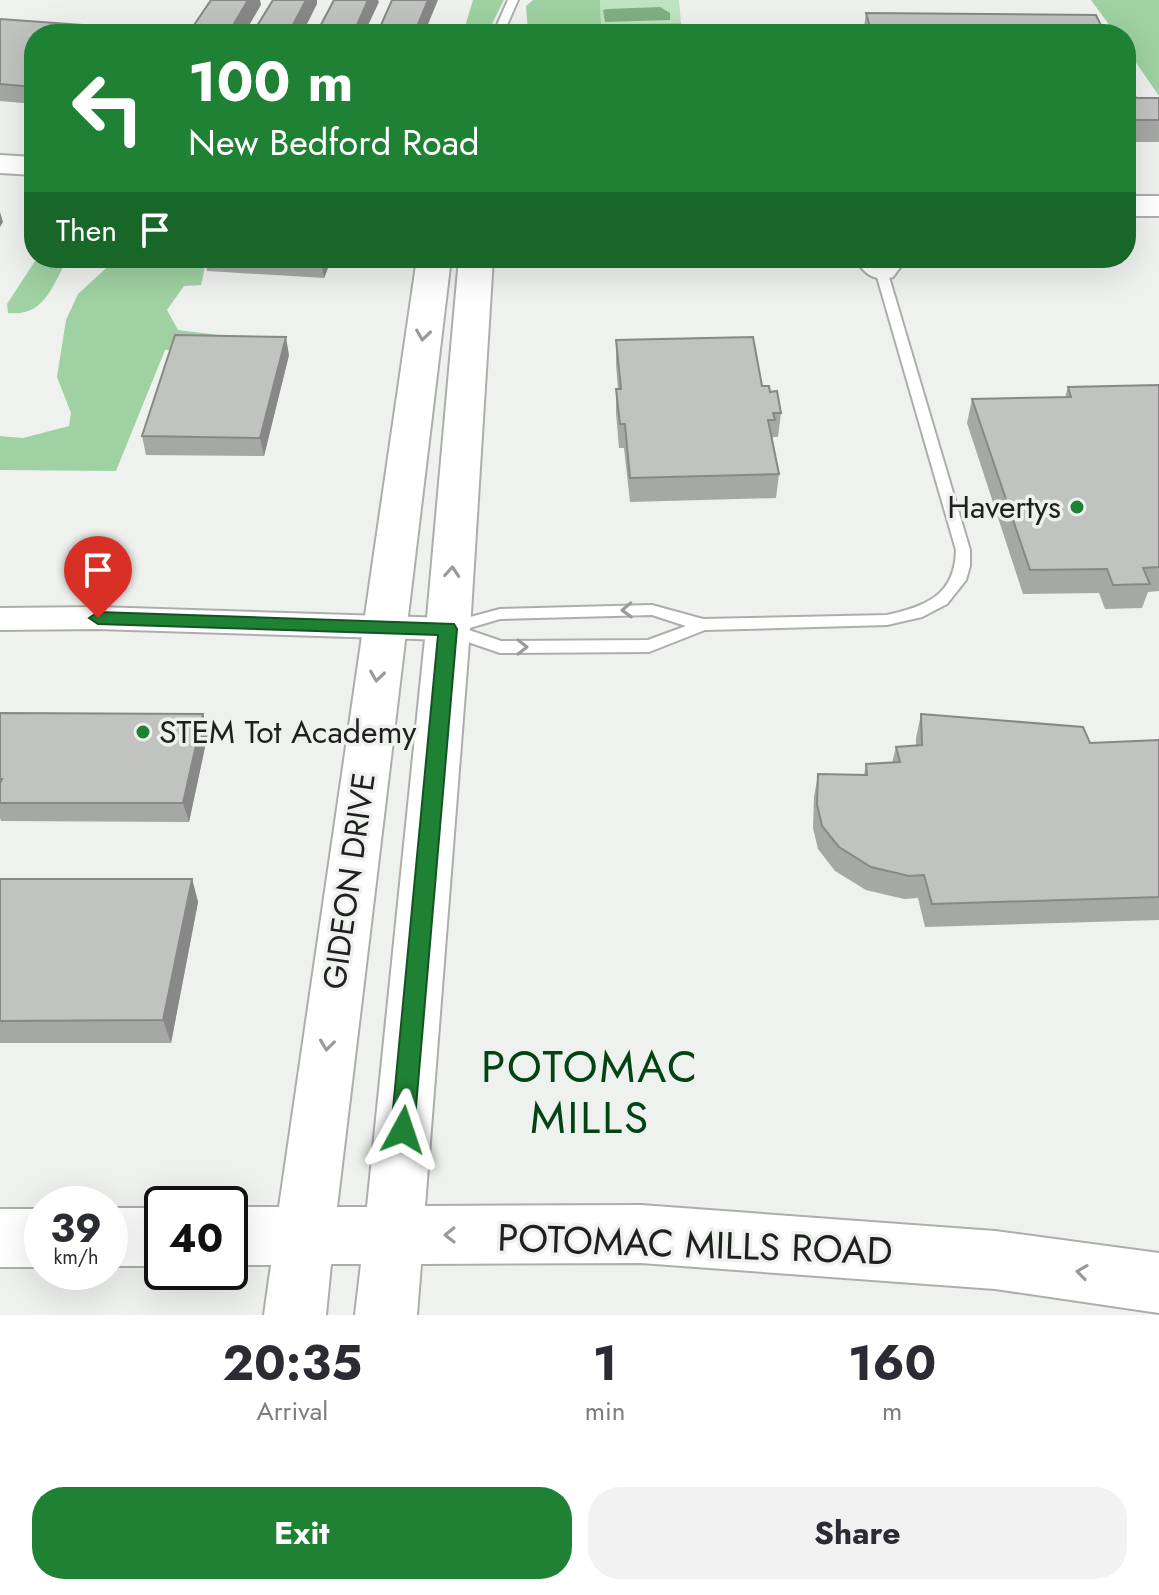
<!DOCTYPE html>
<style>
body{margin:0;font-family:Jost,sans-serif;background:#f2f2f3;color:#2b2b33;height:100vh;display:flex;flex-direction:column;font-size:30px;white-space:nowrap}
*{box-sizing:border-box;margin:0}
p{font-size:26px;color:#7c7c81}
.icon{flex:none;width:44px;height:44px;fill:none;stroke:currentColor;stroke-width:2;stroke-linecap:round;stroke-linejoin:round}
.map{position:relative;height:1315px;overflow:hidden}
.drawer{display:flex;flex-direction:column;background:#fff;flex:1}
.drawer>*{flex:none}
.hud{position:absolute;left:24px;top:24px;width:1112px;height:244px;border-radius:32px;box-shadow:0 8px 32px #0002;background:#1f8134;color:#fff;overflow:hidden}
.speed{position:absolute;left:24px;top:1186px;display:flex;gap:16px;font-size:40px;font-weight:700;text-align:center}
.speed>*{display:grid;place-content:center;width:104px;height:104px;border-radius:50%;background:#fff;box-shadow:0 8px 32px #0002;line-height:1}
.speed small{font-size:20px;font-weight:400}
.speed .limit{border:4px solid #111;border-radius:12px;background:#fff;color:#111}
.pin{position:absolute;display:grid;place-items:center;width:68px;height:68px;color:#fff;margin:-82px -34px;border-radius:50% 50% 50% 0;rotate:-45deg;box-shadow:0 0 8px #0007}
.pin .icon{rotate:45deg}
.me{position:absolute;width:88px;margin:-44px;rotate:5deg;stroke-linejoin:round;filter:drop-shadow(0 0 6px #0008)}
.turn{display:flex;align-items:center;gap:28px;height:168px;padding:0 32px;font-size:36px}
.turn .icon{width:104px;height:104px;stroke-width:2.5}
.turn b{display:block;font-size:56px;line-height:68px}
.then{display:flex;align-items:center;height:76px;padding:0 32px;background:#0003;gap:16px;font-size:30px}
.eta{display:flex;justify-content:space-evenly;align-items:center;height:136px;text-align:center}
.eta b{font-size:48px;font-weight:700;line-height:56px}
.button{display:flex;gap:16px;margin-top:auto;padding:16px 32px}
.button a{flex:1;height:92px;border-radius:32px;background:#1f8134;color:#fff;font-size:32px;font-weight:700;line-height:92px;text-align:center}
.button a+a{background:#f2f2f3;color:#2b2b33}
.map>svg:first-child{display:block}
.green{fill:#bfe4c1}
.forest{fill:#9fd1a2}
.water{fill:#80b083}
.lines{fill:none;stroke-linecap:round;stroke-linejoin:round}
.lane-casing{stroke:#acaeac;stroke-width:4}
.street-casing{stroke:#acaeac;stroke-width:4}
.secondary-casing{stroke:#acaeac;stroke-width:4}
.lane{fill:#fff;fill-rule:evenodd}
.street{fill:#fff;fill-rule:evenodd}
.secondary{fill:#fff;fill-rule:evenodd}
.wall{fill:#a6a8a6}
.shaded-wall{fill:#878887}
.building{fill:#c1c3c1;stroke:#878887;stroke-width:2}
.oneway{stroke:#9a9a9a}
.route{fill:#1f8134;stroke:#145422;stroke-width:2}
.poi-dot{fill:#1f8134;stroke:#eff1ef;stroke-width:3}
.labels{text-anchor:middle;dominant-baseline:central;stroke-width:7;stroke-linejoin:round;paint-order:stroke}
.poi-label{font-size:32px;fill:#1e1f1e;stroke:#eff1ef;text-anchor:end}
.street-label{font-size:32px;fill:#1e1f1e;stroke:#eff1ef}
.near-street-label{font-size:38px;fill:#1e1f1e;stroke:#eff1ef}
.near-quarter-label{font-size:44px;letter-spacing:2px;fill:#024413;stroke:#eff1ef}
</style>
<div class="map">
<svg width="1159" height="1315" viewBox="0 0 1159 1315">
<rect width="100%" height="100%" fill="#eff1ef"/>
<path class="green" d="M600 0H679L681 23 601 24Z"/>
<path class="forest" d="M473 0H504L487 34 467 31 466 23Z
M533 0H600L601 24 681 23 682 32 528 31 526 6Z
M1091 0H1159V96L1126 48V34H1116Z
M37 258H68C52 286 45 317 8 313L7 304Z
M117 258H207L201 285 184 286 167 310 178 330 259 340 286 350H165L116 471 0 470V436L23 438 69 426 71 413 57 377 66 320 78 294Z"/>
<path class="water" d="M660 7 670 13V20L605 22 603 10 608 9Z"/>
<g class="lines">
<defs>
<path id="lane" d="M508 0H518L503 34H493Z
M881 266 887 270 970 550V566L966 580 947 604 922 617 887 625 705 630 649 652 500 653 445 634 442 628 444 624 500 609 652 605 703 619 887 615C927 606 955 595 956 550L875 270ZM652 615 686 626 648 640 501 641 466 629 500 619Z"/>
<path id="street" d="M98 607 448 618 459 621 464 629 459 637 448 640 98 629 0 630V608Z"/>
<path id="secondary" d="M0 155 34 157V175L0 173Z
M1126 196H1159V216H1126Z
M417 258H451L337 1207H367L426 629 459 258H493L470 629 425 1206 641 1205 995 1231 1159 1253V1313L995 1289 641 1263 421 1264 417 1315H355L361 1264H331L326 1315H264L271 1265H230V1207H279Z
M854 258H907L893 277C873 282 865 274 854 258Z
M110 1208H162V1266H110Z
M0 1209H42V1267H0Z"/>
</defs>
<use href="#lane" class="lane-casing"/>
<use href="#street" class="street-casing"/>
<use href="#secondary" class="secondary-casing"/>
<use href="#lane" class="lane"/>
<use href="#street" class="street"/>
<use href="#secondary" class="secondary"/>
</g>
<path class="wall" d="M866 13 1105 34H863Z
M0 19 34 34V104L0 101Z
M1126 78 1136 98H1159V142H1126Z
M204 258H332L324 278 207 271Z
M616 340 762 386 770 392 781 413 778 437H773V441L779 474 776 498 630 502 624 448H619L616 413V389H618L616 364Z
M289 355 264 456 146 455 142 436Z
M1159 385V591L1148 592 1142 608 1105 609 1099 593 1023 594 967 423 972 399 1065 397 1068 387Z
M0 713 203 714 208 733 189 822 1 821 0 818Z
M921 714 1090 743 1159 740V920L925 927 918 898 904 899 866 890 835 871 818 849 813 828 814 797 818 774 864 775 866 764 892 763 896 747 916 746V738Z
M0 879H192L198 902 171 1043H0Z"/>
<path class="shaded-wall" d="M248 0H260L261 5 244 34H228Z
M306 0H317V4L302 34H288Z
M368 0H378L379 2 364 34H353Z
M428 0H438L424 34H414Z
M98 26 100 34H92Z
M0 212 3 222 0 227Z
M325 258H332L324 278 322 266Z
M286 337 289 355 264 456 260 438Z
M203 714 208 733 189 822 183 803Z
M192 879 198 902 171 1043 163 1020Z"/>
<path class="building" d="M211 0H248L228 34H188Z
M273 0H306L288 34H252Z
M334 0H368L353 34H316Z
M392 0H428L414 34H377Z
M866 13 1096 15 1105 34H872Z
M0 19 98 26 92 34H34V87L0 84Z
M1126 78 1136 98H1159V120H1126Z
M204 258H325L322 266Z
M175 335 286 337 260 438 142 436Z
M753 337 762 386H769L770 392 777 391 781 413H773L775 420H768L779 474 630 478 625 424H620L616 389H621L616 340Z
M1159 385V567L1143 568 1150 584 1113 585 1107 569 1030 570 972 399 1071 397 1068 387Z
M0 713 203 714 183 803H0V783L2 779H0Z
M921 714 1083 727 1090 743 1159 740V897L932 904 924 875 909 876 871 867 839 847 822 826 817 804 818 774 867 775 866 764 900 762 896 747 922 745Z
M0 879H192L163 1020 0 1021Z"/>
<defs><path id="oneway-chevron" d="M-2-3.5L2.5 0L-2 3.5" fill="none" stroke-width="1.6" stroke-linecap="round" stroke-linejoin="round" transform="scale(2)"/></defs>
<g class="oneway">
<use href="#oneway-chevron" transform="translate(423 335) rotate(98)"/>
<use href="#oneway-chevron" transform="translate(452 572) rotate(-86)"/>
<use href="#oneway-chevron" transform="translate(627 610) rotate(178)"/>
<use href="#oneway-chevron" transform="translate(522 647)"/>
<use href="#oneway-chevron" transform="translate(377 676) rotate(98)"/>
<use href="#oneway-chevron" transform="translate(327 1045) rotate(97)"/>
<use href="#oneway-chevron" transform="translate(450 1235) rotate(179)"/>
<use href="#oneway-chevron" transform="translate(1082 1272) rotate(-172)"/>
</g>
<path class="route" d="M98 612 454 624 457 629 414 1130 411 1138 403 1141 394 1138 391 1130 438 635 98 624 89 618Z"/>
<g class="poi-dot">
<circle cx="1077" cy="507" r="8"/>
<circle cx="143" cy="732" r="8"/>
</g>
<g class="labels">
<g class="poi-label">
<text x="1061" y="507">Havertys</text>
<text x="159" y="732" text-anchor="start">STEM Tot Academy</text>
</g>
<g class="street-label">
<text transform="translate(349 881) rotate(-82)">GIDEON DRIVE</text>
</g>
<g class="near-street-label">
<text transform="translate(695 1244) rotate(2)">POTOMAC MILLS ROAD</text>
</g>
<g class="near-quarter-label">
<text x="590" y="1067">POTOMAC<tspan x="590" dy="51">MILLS</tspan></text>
</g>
</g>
</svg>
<div class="speed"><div>39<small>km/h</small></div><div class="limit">40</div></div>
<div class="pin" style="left:98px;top:618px;background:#d93025"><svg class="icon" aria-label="arrive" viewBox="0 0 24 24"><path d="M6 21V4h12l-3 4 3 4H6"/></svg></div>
<svg class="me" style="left:403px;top:1130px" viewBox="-20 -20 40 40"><path d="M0-17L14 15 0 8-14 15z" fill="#1f8134" stroke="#fff" stroke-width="4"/></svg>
<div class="hud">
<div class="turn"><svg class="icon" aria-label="left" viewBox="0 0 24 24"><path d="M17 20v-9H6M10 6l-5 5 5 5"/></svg><div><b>100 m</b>New Bedford Road</div></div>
<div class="then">Then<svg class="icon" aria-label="arrive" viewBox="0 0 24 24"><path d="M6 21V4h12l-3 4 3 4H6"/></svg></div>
</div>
</div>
<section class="drawer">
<div class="eta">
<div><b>20:35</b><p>Arrival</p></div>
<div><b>1</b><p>min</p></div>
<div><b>160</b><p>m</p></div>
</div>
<div class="button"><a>Exit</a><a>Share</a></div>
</section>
